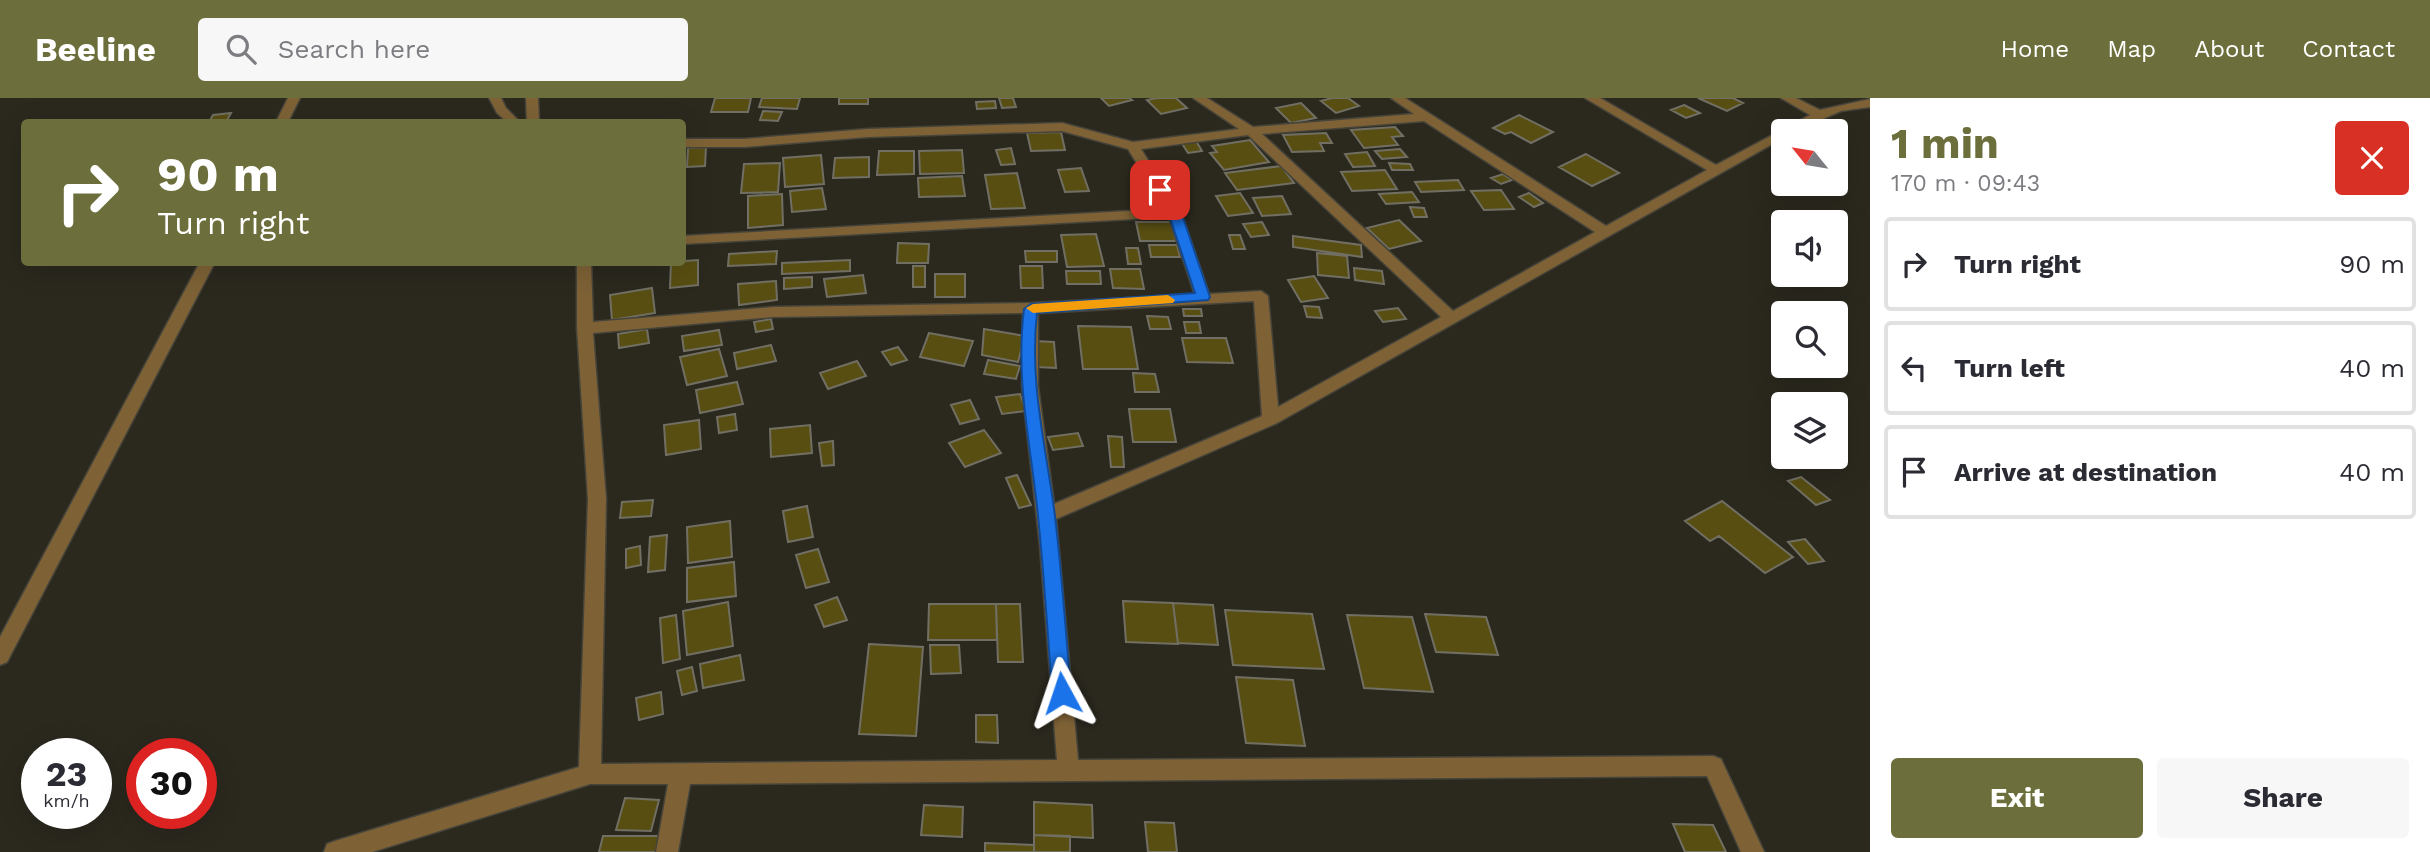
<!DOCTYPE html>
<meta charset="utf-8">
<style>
body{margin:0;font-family:"Work Sans",sans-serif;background:#f7f7f7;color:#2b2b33;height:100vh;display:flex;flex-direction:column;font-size:26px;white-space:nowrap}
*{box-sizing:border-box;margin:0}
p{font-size:23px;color:#7c7c81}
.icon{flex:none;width:38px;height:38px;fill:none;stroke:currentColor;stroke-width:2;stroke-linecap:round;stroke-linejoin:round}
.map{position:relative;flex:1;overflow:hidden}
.side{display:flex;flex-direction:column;background:#fff;width:560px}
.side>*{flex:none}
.guide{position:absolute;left:21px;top:21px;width:665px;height:147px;border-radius:7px;box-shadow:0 7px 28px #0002;background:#6c6e3b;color:#fff;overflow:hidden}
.needle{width:46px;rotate:300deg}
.controls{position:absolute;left:1771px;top:21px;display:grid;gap:14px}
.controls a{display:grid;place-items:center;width:77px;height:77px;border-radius:7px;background:#fff;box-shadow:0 7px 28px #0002;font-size:35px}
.speed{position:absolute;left:21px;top:640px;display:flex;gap:14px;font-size:35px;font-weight:700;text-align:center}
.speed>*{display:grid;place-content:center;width:91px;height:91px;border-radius:50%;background:#fff;box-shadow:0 7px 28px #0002;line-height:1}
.speed small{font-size:18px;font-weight:400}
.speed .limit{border:10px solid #d22;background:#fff;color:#111}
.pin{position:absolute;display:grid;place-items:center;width:60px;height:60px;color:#fff;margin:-30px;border-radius:14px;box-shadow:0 4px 10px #0006}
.me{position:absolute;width:77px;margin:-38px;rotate:355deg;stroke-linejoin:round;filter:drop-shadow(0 0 5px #0008)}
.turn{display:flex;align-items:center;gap:24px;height:147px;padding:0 21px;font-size:32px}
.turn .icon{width:91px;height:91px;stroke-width:2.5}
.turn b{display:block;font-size:49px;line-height:60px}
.round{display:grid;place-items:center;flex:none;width:74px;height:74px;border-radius:7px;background:#f7f7f7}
.summary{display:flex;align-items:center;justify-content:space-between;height:119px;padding:0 21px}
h1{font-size:42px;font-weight:700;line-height:52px;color:#6c6e3b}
.action{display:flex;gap:14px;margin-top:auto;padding:14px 21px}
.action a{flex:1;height:80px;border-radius:7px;background:#6c6e3b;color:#fff;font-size:28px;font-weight:700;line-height:80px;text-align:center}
.action a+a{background:#f7f7f7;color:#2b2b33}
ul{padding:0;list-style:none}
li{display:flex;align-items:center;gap:21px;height:94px;margin:0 14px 10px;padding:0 7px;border:4px solid #e1e1e2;border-radius:7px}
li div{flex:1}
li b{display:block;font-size:26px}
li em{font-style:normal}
header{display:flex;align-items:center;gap:42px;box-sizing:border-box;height:98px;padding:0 35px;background:#6c6e3b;color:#fff}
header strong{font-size:33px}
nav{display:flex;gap:38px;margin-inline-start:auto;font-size:24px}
.search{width:490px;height:63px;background:#f7f7f7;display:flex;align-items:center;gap:18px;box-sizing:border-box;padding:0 24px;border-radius:7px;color:#7c7c81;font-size:26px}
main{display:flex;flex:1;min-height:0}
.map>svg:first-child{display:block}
.building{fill:#584e12;stroke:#716f63;stroke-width:2}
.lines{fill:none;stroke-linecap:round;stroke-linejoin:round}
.minor-casing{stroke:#46443a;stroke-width:3}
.minor{fill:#7e6236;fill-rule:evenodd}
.route{fill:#1a73e8;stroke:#114b97;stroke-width:2}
.slow{fill:#f59e0b}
</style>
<header>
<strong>Beeline</strong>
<div class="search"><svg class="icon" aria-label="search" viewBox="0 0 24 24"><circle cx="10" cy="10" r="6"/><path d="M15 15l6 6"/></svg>Search here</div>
<nav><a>Home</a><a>Map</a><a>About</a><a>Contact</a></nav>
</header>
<main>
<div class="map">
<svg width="1870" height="754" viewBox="0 0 1870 754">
<rect width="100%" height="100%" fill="#2b291e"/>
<path class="building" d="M715 0H751L748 14H711Z
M762 0H800L797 11 759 9Z
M839 0H868V6H839Z
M999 0H1013L1016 9 1002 10Z
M1101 0H1129L1132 2 1109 8Z
M1157 0H1176L1187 10 1161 16 1147 2Z
M1332 0H1348L1359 8 1336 15 1321 3Z
M1698 0H1733L1743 5 1727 13Z
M995 3 996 10 977 11 976 4Z
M1301 5 1316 20 1291 25 1276 10Z
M1684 7 1700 15 1686 20 1671 12Z
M763 13 782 14 778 23 760 22Z
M231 15 226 24H209L213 17Z
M1519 17 1553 34 1531 45 1511 34 1505 36 1493 30Z
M1395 29 1403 38 1392 39 1398 47 1364 50 1351 32Z
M1061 34 1065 52 1031 53 1027 35Z
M1326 35 1332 45H1320L1324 53 1292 54 1283 37Z
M1250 42 1269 64 1224 72 1210 55 1217 54 1212 48Z
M1196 43 1202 53 1188 55 1181 44Z
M706 49 705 68 687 69 688 50Z
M1011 50 1015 66 1001 67 996 52Z
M1400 51 1407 59 1382 61 1375 53Z
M962 52 964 75 920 76 919 53Z
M879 53H914V76L877 77Z
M1367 54 1375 68 1353 69 1345 56Z
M1586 56 1619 75 1592 88 1559 69Z
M821 57 824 86 785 89 783 60Z
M869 59V79L833 80 835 60Z
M780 65 778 94 741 95 744 66Z
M1389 65 1410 66 1413 72H1392Z
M1281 68 1294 85 1237 92 1225 75Z
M1081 70 1089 93 1065 94 1058 72Z
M1385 72 1397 91 1352 93 1341 74Z
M1017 75 1025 110 991 111 985 77Z
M1503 76 1512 82 1501 86 1491 80Z
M962 78 965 98 919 99 918 80Z
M1458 82 1464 92 1421 94 1415 84Z
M822 90 826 111 792 114 790 93Z
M1501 92 1514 111 1484 112 1471 93Z
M1412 94 1419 104 1386 106 1379 96Z
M1240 95 1253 115 1228 118 1216 98Z
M1529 95 1543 105 1534 109 1519 99Z
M782 96 783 127 748 130V98Z
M1282 98 1291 116 1262 118 1253 100Z
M1410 109 1424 110 1427 119H1414Z
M1399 122 1421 143 1389 151 1367 130Z
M1136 124H1171L1176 143H1140Z
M1262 124 1269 137 1251 139 1243 126Z
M1096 136 1104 168 1067 169 1061 137Z
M1229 137H1240L1245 151H1233Z
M1293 138 1361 147 1362 159 1293 149Z
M898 145 929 146 928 165H897Z
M1149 147H1177L1180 159H1151Z
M1126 150H1138L1141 166H1128Z
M777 153 776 166 728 168 729 156Z
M1025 153H1057V164H1026Z
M1317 155 1347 158 1349 180 1318 177Z
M698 162V187L670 190 671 164Z
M850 162V173L782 176V165Z
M913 168H925V189H913Z
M1020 168H1042L1043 190H1021Z
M1354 170 1382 173 1384 186 1355 182Z
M1110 171H1140L1144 191 1113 190Z
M1066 173H1100L1101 186H1067Z
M935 176H965V199H935Z
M863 177 866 195 827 199 824 181Z
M1314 178 1328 200 1301 204 1288 182Z
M812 179V189L784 191V180Z
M776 183 777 202 739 207 738 186Z
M652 190 655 215 612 222 610 197Z
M1304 208 1319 209 1322 220 1307 219Z
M1398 210 1406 221 1383 224 1375 213Z
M1183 211H1201L1202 218H1184Z
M1147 218 1168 219 1171 231H1150Z
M771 221 773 231 756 234 754 224Z
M1184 224H1199L1201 235H1186Z
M1078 228 1131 229 1138 271H1083Z
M647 231 649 245 619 250 618 236Z
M984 231 1025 238 1018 264 982 257Z
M719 232 722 247 684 253 682 238Z
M929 235 973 243 964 268 920 259Z
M1182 240H1226L1233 265 1187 264Z
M1034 243 1054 244 1056 270 1036 269Z
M771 247 776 263 737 271 734 255Z
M898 249 907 262 891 267 882 254Z
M719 251 727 278 687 287 680 259Z
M988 262 1020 268 1016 281 984 276Z
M857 263 866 278 828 291 820 275Z
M1133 275 1155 276 1159 294H1135Z
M737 284 743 306 700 315 696 292Z
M1020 296 1026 313 1002 316 996 299Z
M970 302 979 321 960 326 951 307Z
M1129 311H1170L1176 344H1133Z
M735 316 737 332 719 335 717 319Z
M699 322 701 351 666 357 664 327Z
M810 327 812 355 771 359 770 331Z
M984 332 1001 355 965 369 949 345Z
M1078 335 1083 348 1053 352 1048 339Z
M1108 338 1122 339 1124 369H1111Z
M833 343 834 367 822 368 819 345Z
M1017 377 1031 407 1019 410 1006 380Z
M1801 379 1830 402 1816 407 1788 383Z
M653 402 651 418 620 420 622 404Z
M1722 403 1793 459 1765 475 1719 438 1710 443 1685 423Z
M807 408 813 439 788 444 783 413Z
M730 423 732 459 688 465 687 429Z
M667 437 665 472 648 474 650 439Z
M1805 441 1824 463 1808 466 1788 444Z
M640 448 641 467 626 470V451Z
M818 451 829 484 806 490 796 457Z
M734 464 736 498 687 504V470Z
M837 499 847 522 824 529 815 507Z
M1123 503 1173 505 1178 546 1126 544Z
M728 504 733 548 687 557 683 513Z
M1173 505 1213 507 1218 547 1178 545Z
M929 506H996L997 542H928Z
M996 506H1020L1023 564H998Z
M1225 512 1312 516 1324 571 1233 567Z
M1425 516 1486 519 1498 557 1436 554Z
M676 517 680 561 663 565 660 520Z
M1347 517 1412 519 1433 594 1364 590Z
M869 546 923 549 916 638 859 636Z
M930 547H959L961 575 931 576Z
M740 557 744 582 703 590 700 566Z
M692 569 697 593 682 597 677 573Z
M1236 579 1293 582 1305 648 1246 645Z
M661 594 663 616 639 622 636 600Z
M976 617H997L998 645 976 644Z
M625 700 659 702 651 733 616 732Z
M1034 704 1092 707 1093 740 1034 737Z
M924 707 963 709 962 739 921 737Z
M1145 724 1174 725 1177 754H1148Z
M1673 726 1713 727 1726 754H1685Z
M1034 737 1070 738V754H1034Z
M603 738H660L657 754H599Z
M985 745 1034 747V754H985Z"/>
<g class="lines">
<defs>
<path id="minor" d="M288 0H300L288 24H276Z
M489 0H501L506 10 520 24H507L497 15Z
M526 0H538L539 24H527Z
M1193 0H1207L1253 29 1414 16 1391 0H1405L1606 128 1707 72 1585 0H1600L1716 67 1810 17 1781 0H1796L1820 12 1870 1V9L1841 13 1795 33H1783V40L1277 325 1056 421 1078 662 1713 658 1721 661 1764 754H1741L1707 678 690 686 678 754H656L668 686H590L372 754H324L327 746 335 743 579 669 588 401 577 230V164H591L593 224 773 209 1031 205 1195 197 1169 119 682 146V138L1165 111 1128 51 1062 33 868 39 744 49H682V41H744L868 31 1062 25 1133 44 1239 31ZM1424 23 1595 134 1453 213 1262 36ZM1248 37 1441 219 1278 309 1268 198 1261 193 1209 196 1181 115 1141 51ZM1254 203 1262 318 1054 406 1038 288V215ZM1023 215 1022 288 1040 448 1057 662 601 666 606 401 593 235 773 219Z
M200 164H215L7 564 0 567V539Z"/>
</defs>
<use href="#minor" class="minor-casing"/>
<use href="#minor" class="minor"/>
</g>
<path class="route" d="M1160 89 1165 90 1181 114 1210 199 1208 202 1037 215C1029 284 1046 349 1055 418 1062 477 1066 536 1071 595L1068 601 1062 603 1055 601 1052 595C1048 536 1044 477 1038 418 1031 347 1015 283 1024 211L1031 206 1195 195 1168 114 1154 92Z"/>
<path class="slow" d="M1168 197 1175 202 1173 205 1033 215 1026 210 1033 206Z"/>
</svg>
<div class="controls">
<a><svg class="needle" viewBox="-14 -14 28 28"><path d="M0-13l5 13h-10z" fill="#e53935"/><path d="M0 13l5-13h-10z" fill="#7c7c81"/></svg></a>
<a><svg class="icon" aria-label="sound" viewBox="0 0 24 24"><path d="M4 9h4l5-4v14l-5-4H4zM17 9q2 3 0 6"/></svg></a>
<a><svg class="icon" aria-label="search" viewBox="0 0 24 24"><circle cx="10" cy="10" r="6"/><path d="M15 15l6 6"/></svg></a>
<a><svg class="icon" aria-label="layers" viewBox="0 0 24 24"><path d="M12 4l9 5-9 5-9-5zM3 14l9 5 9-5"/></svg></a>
</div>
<div class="speed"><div>23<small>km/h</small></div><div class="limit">30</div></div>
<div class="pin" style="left:1160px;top:92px;background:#d93025"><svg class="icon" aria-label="arrive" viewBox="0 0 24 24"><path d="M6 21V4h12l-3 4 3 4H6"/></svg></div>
<svg class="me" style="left:1062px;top:595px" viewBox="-20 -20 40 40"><path d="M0-17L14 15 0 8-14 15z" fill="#1a73e8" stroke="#fff" stroke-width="4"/></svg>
<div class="guide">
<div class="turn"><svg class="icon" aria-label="right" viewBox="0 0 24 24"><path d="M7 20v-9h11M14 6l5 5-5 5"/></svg><div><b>90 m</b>Turn right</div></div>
</div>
</div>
<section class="side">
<div class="summary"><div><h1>1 min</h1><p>170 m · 09:43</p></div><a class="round" style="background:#d93025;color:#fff"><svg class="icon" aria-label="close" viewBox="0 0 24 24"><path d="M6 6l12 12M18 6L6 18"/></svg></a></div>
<ul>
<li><svg class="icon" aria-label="right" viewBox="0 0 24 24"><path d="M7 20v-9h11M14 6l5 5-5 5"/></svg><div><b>Turn right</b></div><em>90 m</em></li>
<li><svg class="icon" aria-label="left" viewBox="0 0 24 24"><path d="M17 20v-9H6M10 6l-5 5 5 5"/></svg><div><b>Turn left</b></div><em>40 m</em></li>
<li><svg class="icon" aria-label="arrive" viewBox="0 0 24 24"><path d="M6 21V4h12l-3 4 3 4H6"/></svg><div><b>Arrive at destination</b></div><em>40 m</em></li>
</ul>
<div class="action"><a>Exit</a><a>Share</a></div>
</section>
</main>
